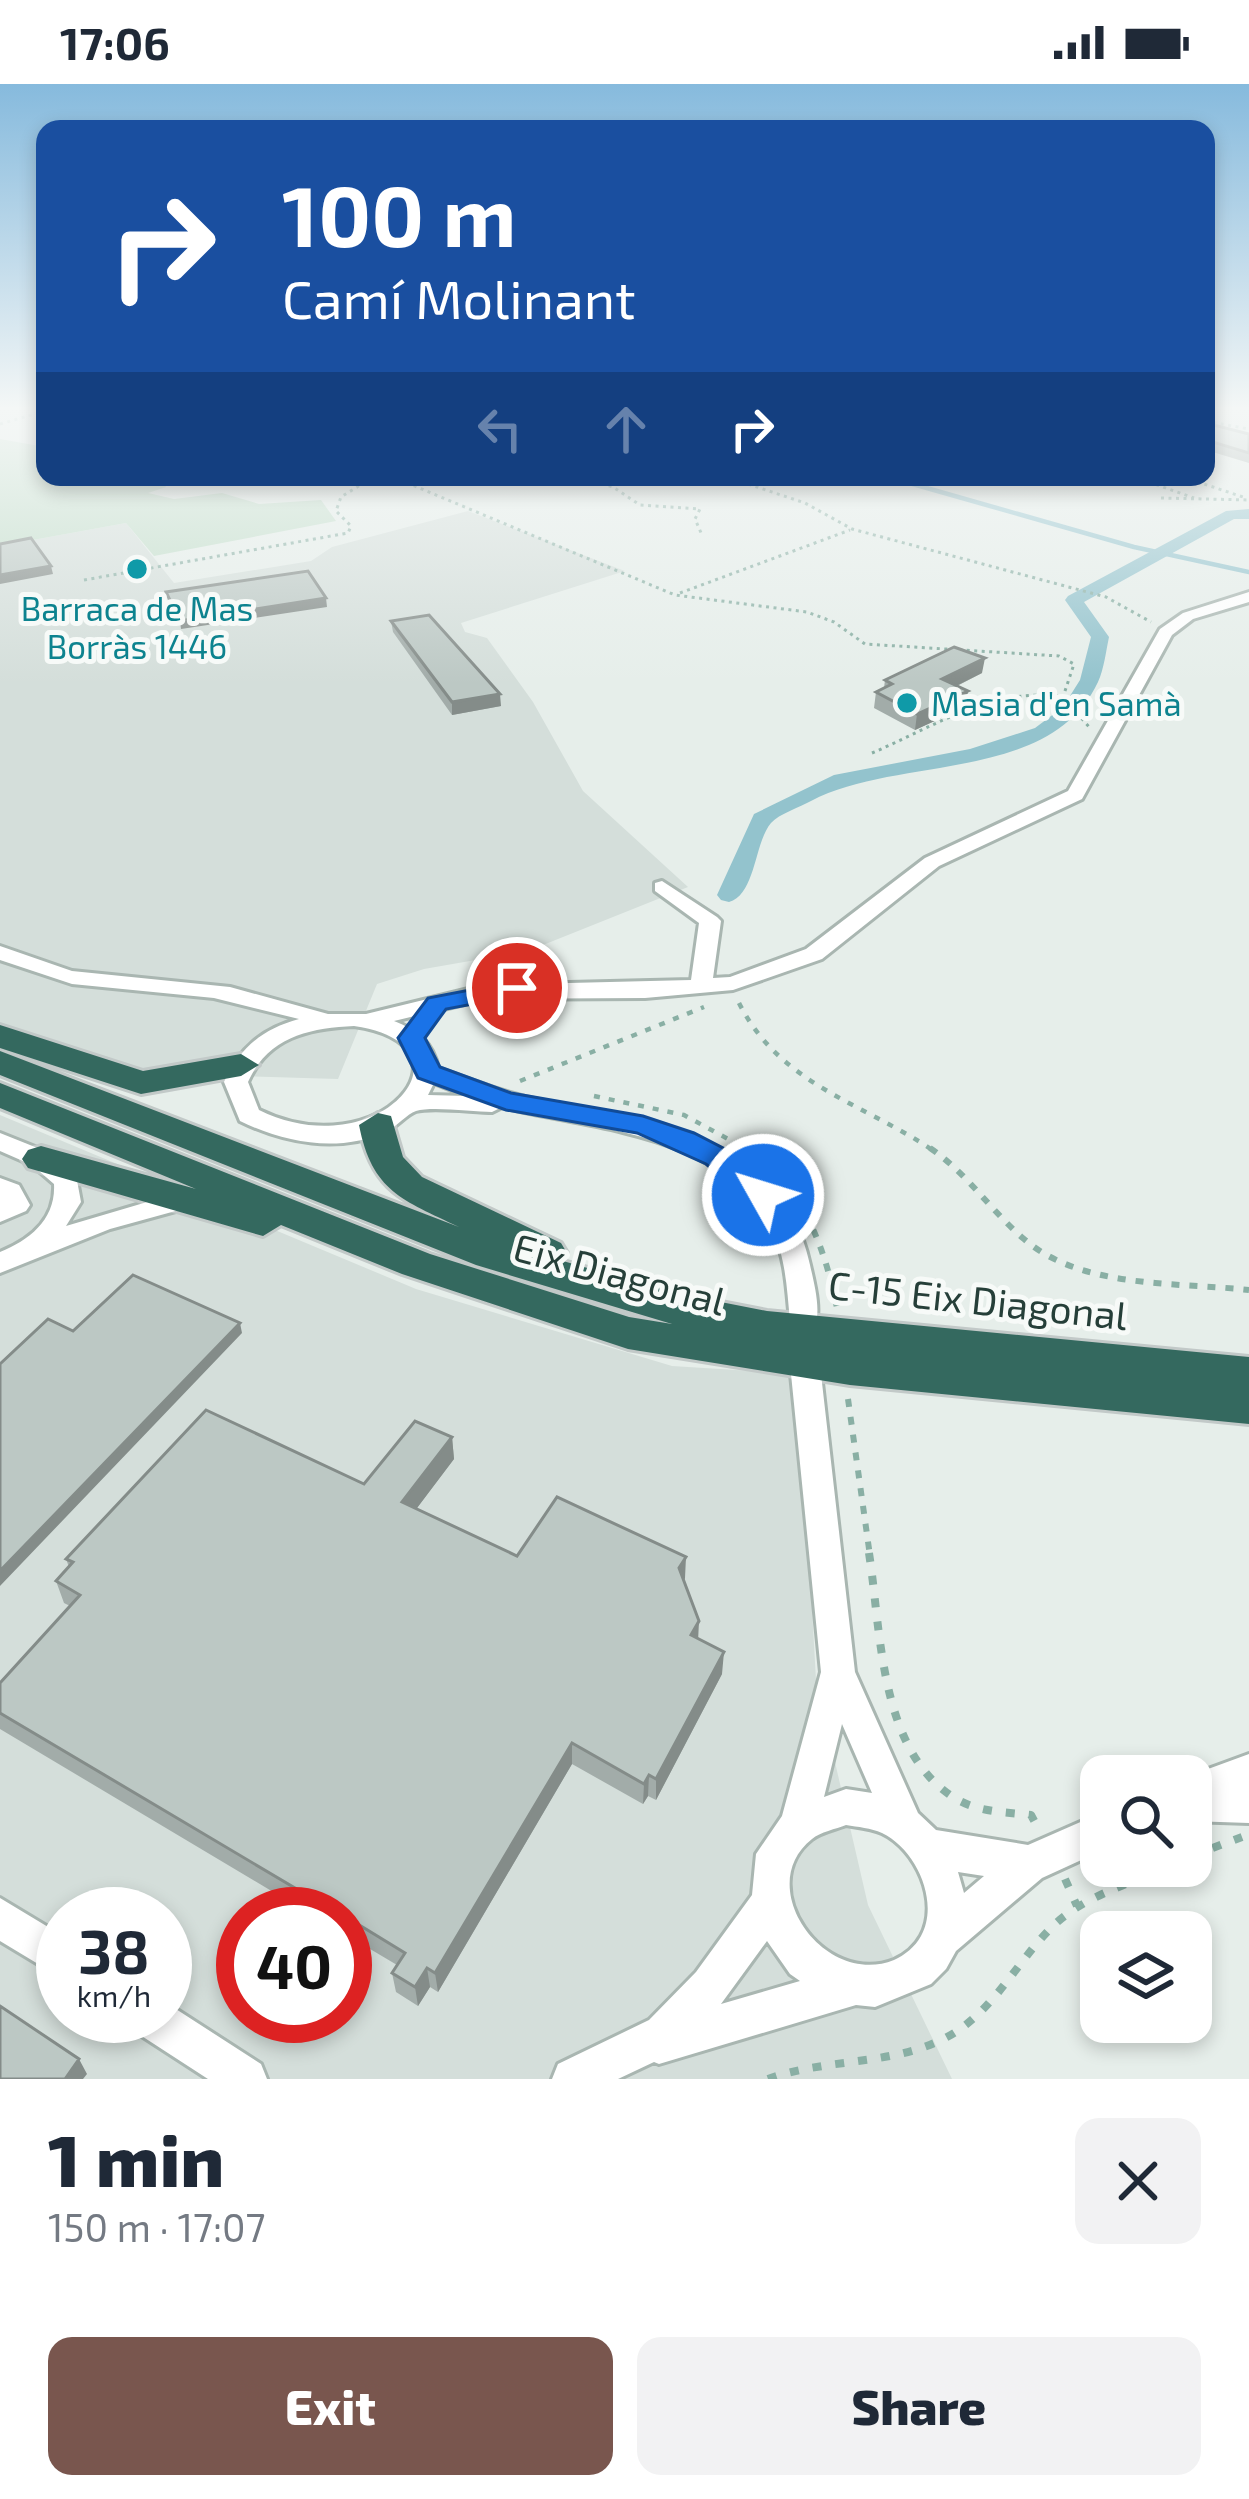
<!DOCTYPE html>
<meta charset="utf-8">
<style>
body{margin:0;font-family:"Exo 2",sans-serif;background:#f2f2f3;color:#1f2937;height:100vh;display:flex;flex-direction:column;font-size:45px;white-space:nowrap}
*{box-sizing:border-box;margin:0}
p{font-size:39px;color:#747a83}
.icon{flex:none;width:66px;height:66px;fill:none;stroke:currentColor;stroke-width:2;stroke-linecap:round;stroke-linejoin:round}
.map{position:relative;height:1995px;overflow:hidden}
.panel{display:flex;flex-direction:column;background:#fff;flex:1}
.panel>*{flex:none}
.guide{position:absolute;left:36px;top:36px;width:1179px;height:366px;border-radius:24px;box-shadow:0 6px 18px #0003;background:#1a4fa0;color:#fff;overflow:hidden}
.buttons{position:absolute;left:1080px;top:1671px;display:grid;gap:24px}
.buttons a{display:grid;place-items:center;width:132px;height:132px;border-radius:24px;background:#fff;box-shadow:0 6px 18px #0003;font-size:60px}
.speed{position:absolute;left:36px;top:1803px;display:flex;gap:24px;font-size:60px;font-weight:700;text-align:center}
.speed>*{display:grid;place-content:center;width:156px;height:156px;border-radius:50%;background:#fff;box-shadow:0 6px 18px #0003;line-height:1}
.speed small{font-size:30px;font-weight:400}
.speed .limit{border:18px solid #d22;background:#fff;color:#111}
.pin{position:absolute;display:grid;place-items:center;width:102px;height:102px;color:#fff;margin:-51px;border:6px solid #fff;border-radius:50%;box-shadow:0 3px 12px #0007}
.me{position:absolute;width:132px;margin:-66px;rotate:309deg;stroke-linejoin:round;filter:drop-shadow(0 0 9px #0008)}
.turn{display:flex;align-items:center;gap:42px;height:252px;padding:0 48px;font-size:54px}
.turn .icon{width:156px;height:156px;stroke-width:2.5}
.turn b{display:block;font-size:84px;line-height:102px}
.lanes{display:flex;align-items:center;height:114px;padding:0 48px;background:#0003;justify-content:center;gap:60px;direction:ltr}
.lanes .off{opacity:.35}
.round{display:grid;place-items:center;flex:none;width:126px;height:126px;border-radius:24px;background:#f2f2f3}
.headline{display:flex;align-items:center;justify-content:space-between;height:204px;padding:0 48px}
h1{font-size:72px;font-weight:800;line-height:90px}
.action{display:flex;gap:24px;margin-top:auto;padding:24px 48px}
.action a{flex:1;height:138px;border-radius:24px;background:#79564e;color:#fff;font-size:48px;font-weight:800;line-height:138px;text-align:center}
.action a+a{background:#f2f2f3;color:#1f2937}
.status{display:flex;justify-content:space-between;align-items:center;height:84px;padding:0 60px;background:#fff;direction:ltr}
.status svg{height:33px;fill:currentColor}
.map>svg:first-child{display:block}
.built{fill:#d4deda;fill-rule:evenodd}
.green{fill:#c1ddc9}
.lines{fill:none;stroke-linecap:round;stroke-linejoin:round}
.stream{stroke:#93c3cd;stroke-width:4.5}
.canal{fill:#93c3cd;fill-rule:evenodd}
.minor-casing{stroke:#a9b6b1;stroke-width:6}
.highway-casing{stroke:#c2c9c8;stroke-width:6}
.path-far3{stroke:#89afa4;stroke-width:3;stroke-dasharray:3 4.5;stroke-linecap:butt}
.path-far2{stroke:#89afa4;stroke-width:4.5;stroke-dasharray:6 9;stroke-linecap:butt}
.path-far1{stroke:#89afa4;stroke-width:6;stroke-dasharray:8 10;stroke-linecap:butt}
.path{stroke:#89afa4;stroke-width:8;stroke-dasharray:9 14;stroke-linecap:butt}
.minor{fill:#fff;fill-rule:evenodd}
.highway{fill:#34695f;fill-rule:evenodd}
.wall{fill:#a2aca9}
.shaded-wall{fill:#848c89}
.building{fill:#bcc8c4;stroke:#848c89;stroke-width:3}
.route{fill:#1a73e8;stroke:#114b97;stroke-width:3}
.culture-dot{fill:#0f9aa8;stroke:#f7faf8;stroke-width:4.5}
.labels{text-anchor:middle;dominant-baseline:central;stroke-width:10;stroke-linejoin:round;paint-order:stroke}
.far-culture-label{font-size:33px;fill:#0d838f;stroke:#f7faf8}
.street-label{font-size:39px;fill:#263f39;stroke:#f7faf8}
</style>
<div class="status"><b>17:06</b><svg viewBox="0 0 49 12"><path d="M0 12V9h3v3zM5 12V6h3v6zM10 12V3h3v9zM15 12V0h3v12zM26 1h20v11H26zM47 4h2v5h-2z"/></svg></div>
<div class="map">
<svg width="1249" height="1995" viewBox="0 0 1249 1995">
<rect width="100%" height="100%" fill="#e6eeea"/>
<path class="built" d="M468 427 625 487 461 539 465 548 487 554 533 618 583 707 688 803 528 867 424 885 377 900 338 995 145 989 0 943V462L126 439 174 499 311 477 332 463Z
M0 1031 416 1205 672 1282 799 1290 816 1596 868 1821 952 1995H0ZM63 1830H165V1932H63ZM243 1830H345V1932H243Z"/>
<path class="green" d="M0 355 45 363V393H160L166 403 148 409 174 415 222 409 259 420 321 416 336 437 154 472 126 439 0 462Z"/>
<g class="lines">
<path class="stream" d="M888 393 1134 463 1249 488"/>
<path class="canal" d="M1249 425V435H1234L1084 518 1109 553C1106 567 1104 585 1098 598 1050 700 898 671 811 717 800 723 779 730 771 739 754 759 756 810 729 818L721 816 717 811 754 730 834 691 970 665 1035 644 1063 623 1080 596 1091 553 1065 516 1068 512 1226 427Z"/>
<defs>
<path id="minor" d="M1249 508V518L1193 535 1172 551 1082 715 939 782 822 875 733 906 645 914 485 915 394 937C417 946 433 959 438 984 473 997 507 1010 544 1017 650 1039 783 1053 810 1181 814 1199 822 1228 814 1244L804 1248 794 1244 790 1237C787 1207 786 1173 772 1146 723 1048 595 1046 502 1023L492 1028C474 1028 432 1022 416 1027 407 1030 396 1043 386 1048 338 1069 285 1059 240 1037L224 998C240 964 262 945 299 935L214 914 72 900 0 876V862L72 887 230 903 328 930H366L485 901 691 896 699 839 655 807V799L662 797 717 833 721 837 713 894 730 893 806 865 925 774 1068 707 1160 545 1183 529ZM354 942C484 961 379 1085 259 1026L248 998C268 953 309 944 354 942ZM434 999 467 1012 428 1011Z
M0 1049 50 1069 76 1091 81 1118 66 1142 181 1108 190 1111 194 1117 190 1123 110 1145 0 1189V1168C30 1156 56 1135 54 1100L32 1081 0 1067Z
M0 1094 19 1101 30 1121 26 1127 0 1138Z
M806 1279 816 1282 821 1290 855 1588 918 1729 936 1746 1028 1761 1101 1729V1767L1042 1794 956 1867 946 1885 931 1900 875 1923 856 1921 659 1980 654 1978 618 1995H552L558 1980 649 1936 696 1888 752 1811 756 1770 782 1732 821 1588 791 1290 796 1282ZM842 1640 872 1709 846 1705 824 1713ZM846 1741C858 1743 871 1744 882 1749 916 1765 940 1818 921 1852 915 1863 905 1871 894 1876 824 1904 752 1802 812 1755 820 1748 836 1745 846 1741ZM958 1788 984 1792 964 1809ZM767 1857 790 1890 800 1897 721 1920Z
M1249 1670V1739L1191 1737 1189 1692Z
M0 1814 63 1852V1895L0 1857Z
M165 1918 261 1980 267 1995H208L134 1947 128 1932H165Z"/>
<path id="highway" d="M0 941 143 987 241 970 259 981 241 992 141 1010 0 964Z
M0 967 459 1143C403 1116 372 1108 359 1041L378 1029 391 1032 403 1073 422 1093 561 1159 567 1169 563 1177 675 1209 767 1227 1249 1273V1340L850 1301 628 1265 402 1190 281 1141 263 1152 28 1084 22 1075 28 1066 41 1062 196 1105 0 1024V999L430 1170 629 1233 672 1240 476 1181 0 991Z"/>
</defs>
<use href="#minor" class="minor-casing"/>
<use href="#highway" class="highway-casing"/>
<path class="path-far3" d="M1206 337 1249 345
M0 340 45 327
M393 393 675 511 807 528 834 538 865 560 1059 572 1074 580 1063 613 1090 644
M580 393 613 403 640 421 700 425 695 435 702 451
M727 393 805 419 852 445 1106 513 1151 538
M1135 393 1194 414
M1183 393 1246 414
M1161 414 1249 416
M84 496 348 449 351 442 336 427 341 413 373 393
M680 509 850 446
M872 669C933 643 994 602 1063 613"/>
<path class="path-far2" d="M739 919C780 1001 863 1019 934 1067
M520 997 704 923
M594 1012 684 1031 750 1067"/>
<path class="path-far1" d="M745 1064C802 1101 824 1160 837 1224
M930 1064C967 1089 990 1126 1024 1155 1081 1205 1177 1198 1249 1206
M848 1315 870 1472"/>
<path class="path" d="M869 1469C881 1545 879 1662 950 1711 974 1728 1003 1728 1031 1731L1037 1742
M1191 1772 1242 1753
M1065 1795 1077 1822
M768 1995C825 1974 893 1982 947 1953 994 1928 1018 1875 1055 1840 1088 1810 1131 1800 1170 1782"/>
<use href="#minor" class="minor"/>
<use href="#highway" class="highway"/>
</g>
<path class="wall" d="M1206 339 1249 350V379L1206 366Z
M391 537 501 622 452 631 393 548Z
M982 589 957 602 968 607 965 623 915 646 874 624 876 608 884 604 885 596Z
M452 1353 454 1375 416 1425 517 1472 685 1494 684 1497 698 1555 722 1590 656 1716 648 1712 643 1720 572 1680 438 1908 430 1903 418 1922 396 1908 392 1889 397 1881 360 1859 350 1875 345 1871V1830H310L0 1645V1599L70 1522 64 1519 56 1497 69 1483 66 1475 364 1400Z"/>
<path class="shaded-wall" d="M51 482 53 490 0 500V491Z
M326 514 327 523 181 545 180 537Z
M985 574 982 589 940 610 942 595Z
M968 607 965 623 915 646 917 630Z
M500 610 501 622 452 631V618Z
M240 1239 242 1249 0 1502V1487Z
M452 1353 454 1375 405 1440 402 1418Z
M686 1473 685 1494 678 1506 679 1484Z
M699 1537 698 1558 691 1551Z
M724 1568 722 1590 656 1716V1695Z
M572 1659V1680L438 1908 435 1889Z
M649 1691 648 1712 643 1720 644 1700Z
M356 1839 360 1859 350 1875 346 1855Z
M427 1884 430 1903 418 1922 415 1903Z
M79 1975 87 1990 83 1995H65Z"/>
<path class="building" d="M1206 339 1249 350V369L1206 356Z
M31 454 51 482 0 491V460Z
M308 487 326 514 180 537 166 508Z
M429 531 500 610 452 618 391 537Z
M954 563 985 574 942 595 968 607 917 630 876 608 892 600 885 596Z
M133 1191 240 1239 0 1487V1280L48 1235 73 1247Z
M206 1326 364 1400 415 1337 452 1353 402 1418 517 1472 557 1413 686 1473 679 1484 699 1537 691 1551 724 1568 656 1695 649 1691 644 1700 572 1659 435 1889 427 1884 415 1903 392 1889 405 1869 356 1839 345 1855V1830H322L327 1823 0 1629V1599L80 1511 56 1497 73 1478 66 1475Z
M0 1922 79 1975 65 1995H0Z"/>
<linearGradient id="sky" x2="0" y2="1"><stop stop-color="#86badd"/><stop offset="0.54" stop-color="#f4f7f6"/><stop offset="1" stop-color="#f4f7f6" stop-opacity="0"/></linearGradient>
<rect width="1249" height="600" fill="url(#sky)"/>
<path class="route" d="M517 897 526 899V910L446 925 425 954 440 983 511 1009 643 1032 694 1049 727 1066 773 1104 777 1111 773 1118H752L706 1080 637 1049 506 1026 418 994 398 954 428 914Z"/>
<g class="culture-dot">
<circle cx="137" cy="485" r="12"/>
<circle cx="907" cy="619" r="12"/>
</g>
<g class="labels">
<g class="far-culture-label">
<text x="137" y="524">Barraca de Mas<tspan x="137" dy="38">Borràs 1446</tspan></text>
<text x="931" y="619" text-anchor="start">Masia d'en Samà</text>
</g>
<g class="street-label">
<text transform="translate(620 1189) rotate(15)">Eix Diagonal</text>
<text transform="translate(978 1215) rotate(6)">C-15 Eix Diagonal</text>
</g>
</g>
</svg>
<div class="buttons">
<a><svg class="icon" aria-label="search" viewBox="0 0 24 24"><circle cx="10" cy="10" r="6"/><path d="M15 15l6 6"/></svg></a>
<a><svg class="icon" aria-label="layers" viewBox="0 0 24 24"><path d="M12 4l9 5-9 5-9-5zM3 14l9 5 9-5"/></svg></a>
</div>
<div class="speed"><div>38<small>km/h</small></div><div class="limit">40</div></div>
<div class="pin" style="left:517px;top:904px;background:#d93025"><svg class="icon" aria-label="arrive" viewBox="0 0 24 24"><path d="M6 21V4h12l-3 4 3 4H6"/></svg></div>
<svg class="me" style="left:763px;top:1111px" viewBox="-20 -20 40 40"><circle r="17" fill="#1a73e8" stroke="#fff" stroke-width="3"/><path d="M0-11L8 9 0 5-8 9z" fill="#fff"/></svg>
<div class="guide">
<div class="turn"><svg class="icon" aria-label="right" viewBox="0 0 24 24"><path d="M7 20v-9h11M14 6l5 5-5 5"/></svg><div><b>100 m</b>Camí Molinant</div></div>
<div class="lanes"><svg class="icon off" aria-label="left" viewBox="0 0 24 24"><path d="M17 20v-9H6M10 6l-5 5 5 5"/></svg><svg class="icon off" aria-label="ahead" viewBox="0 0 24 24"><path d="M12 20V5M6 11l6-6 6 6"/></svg><svg class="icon" aria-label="right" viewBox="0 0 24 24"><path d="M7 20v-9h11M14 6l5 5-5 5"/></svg></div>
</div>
</div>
<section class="panel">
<div class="headline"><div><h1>1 min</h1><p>150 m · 17:07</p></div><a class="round"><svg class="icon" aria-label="close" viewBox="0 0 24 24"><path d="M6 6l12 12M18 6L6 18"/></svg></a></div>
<div class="action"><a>Exit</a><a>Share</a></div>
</section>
